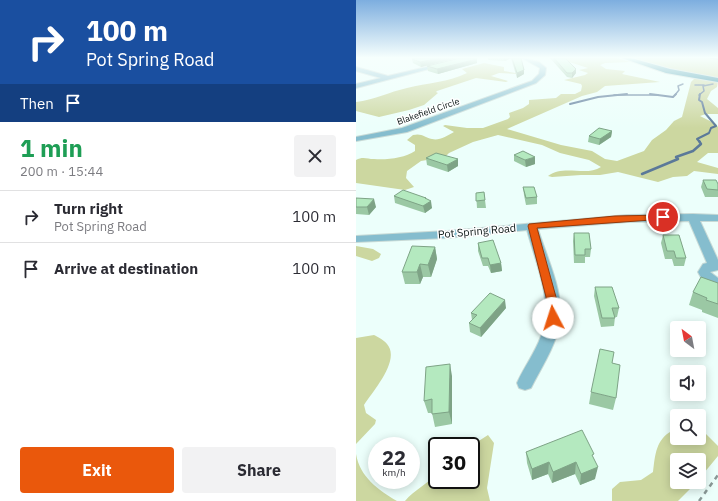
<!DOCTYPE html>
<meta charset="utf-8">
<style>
body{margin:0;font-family:"IBM Plex Sans",sans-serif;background:#f2f2f3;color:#2b2b33;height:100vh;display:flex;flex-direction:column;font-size:15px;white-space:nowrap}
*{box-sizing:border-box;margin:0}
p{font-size:13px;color:#7c7c81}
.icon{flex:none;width:22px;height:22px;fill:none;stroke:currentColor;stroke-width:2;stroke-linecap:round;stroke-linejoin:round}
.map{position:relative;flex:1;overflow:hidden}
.side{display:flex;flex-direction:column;background:#fff;width:356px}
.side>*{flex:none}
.banner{background:#1a4fa0;color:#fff;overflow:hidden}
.needle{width:26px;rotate:328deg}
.fabs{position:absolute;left:314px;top:321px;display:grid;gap:8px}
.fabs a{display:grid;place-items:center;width:36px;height:36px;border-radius:4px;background:#fff;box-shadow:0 2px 10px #0003;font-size:20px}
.speed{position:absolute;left:12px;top:437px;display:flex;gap:8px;font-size:20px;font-weight:700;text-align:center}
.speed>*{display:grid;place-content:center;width:52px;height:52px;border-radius:50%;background:#fff;box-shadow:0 2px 10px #0003;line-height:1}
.speed small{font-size:10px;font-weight:400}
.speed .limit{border:2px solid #111;border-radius:6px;background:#fff;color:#111}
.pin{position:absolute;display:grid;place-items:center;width:34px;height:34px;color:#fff;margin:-17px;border:2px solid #fff;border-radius:50%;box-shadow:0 1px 4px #0007}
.me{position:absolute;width:44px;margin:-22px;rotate:355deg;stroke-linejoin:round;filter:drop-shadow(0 0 3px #0008)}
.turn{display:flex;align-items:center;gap:14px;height:84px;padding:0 20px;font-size:18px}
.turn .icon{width:52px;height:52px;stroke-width:2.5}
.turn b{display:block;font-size:28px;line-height:34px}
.then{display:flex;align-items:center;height:38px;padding:0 20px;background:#0003;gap:8px;font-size:15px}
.round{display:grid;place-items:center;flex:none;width:42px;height:42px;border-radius:4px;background:#f2f2f3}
.head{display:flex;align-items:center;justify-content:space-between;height:68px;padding:0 20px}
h1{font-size:24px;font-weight:700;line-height:30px;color:#1e9e55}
.cta{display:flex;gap:8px;margin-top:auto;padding:8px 20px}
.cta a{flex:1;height:46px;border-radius:4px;background:#ea580c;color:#fff;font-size:16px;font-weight:700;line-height:46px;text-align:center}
.cta a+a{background:#f2f2f3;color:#2b2b33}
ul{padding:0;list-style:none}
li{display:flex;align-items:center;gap:12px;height:52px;padding:0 20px;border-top:1px solid #e1e1e2}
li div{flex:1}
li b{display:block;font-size:15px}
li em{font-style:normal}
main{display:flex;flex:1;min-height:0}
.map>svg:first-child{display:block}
.green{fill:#ccd7a0}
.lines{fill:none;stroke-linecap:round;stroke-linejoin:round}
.stream-far2{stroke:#5b7999;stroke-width:1.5}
.stream-far1{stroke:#5b7999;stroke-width:2}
.stream{stroke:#5b7999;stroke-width:2.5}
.minor-casing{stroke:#c8dad6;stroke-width:2}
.major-casing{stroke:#c8dad6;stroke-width:2}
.path{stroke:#899896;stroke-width:2.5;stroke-dasharray:4.5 4.5;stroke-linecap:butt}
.minor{fill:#85bdce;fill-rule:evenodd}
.major{fill:#1f849d;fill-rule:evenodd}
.wall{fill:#9bc8a4}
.shaded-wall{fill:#7ea386}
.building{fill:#b4e9bf;stroke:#7ea386}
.route{fill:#ea580c;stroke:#983908}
.labels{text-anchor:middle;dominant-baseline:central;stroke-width:3;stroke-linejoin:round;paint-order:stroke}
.far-street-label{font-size:9px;fill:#0a1514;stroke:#fff}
.street-label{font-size:11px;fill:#0a1514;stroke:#fff}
</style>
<main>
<section class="side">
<div class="banner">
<div class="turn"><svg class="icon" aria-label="right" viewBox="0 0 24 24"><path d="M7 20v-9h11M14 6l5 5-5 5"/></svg><div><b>100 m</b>Pot Spring Road</div></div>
<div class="then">Then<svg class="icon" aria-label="arrive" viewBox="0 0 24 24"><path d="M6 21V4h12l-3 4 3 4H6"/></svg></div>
</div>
<div class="head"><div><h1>1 min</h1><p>200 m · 15:44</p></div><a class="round"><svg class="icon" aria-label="close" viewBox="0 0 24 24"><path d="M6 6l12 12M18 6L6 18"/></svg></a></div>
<ul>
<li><svg class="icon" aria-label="right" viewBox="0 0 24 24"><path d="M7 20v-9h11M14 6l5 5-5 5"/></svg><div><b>Turn right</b><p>Pot Spring Road</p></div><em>100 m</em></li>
<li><svg class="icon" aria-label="arrive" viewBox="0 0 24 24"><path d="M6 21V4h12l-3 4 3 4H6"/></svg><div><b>Arrive at destination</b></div><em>100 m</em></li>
</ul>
<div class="cta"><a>Exit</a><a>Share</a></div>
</section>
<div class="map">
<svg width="362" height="501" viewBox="0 0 362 501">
<rect width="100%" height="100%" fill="#ecfffb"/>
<path class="green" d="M201 58H261L274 62 249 63 244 65 250 69 269 71 266 74 304 82 249 86 241 92 226 96 151 129 205 145 236 151 249 159 261 161 288 151 296 140 310 130 318 121 326 117 335 82 339 78 362 82 361 87 355 91 351 99 362 108V114H350L344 116 360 124 362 127V153H352L341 162 362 168V174L338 171 331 176 317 177 302 182 262 172 244 175H225L196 177 192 176C208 164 230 177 245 167L233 160 204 153 186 145 142 135 117 142 93 153 89 157 65 161 51 171 50 178 58 187 49 190 0 183V160C7 156 11 159 18 159 31 160 49 158 59 151V145L51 140 57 135C66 133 68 137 76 139 83 141 91 136 98 132L87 126 89 125 111 128H127L152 119 154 117 153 113 167 108 173 104V100L200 98 205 94H219L225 91 226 86 225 84 208 80 229 75 232 73 223 70 232 68Z
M272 58H362V79L305 68Z
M128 63 148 67V71L165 74 143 73 135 76 152 81 150 82 120 78 81 91 80 92 82 93 68 105 53 110 23 117 0 111V102C18 100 33 92 51 88 71 83 93 82 111 73L106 69Z
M0 246 17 249 25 254 23 258 16 261 0 256Z
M18 335C22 337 28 340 31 344 45 360 17 391 8 405L10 413 20 420 19 424 0 444V338Z
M319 423H321V438H343V427L362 446V456L343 479V460H321V482H341L322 501H256V489L264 482 285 480 297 472C299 455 300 439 316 431Z
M132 435 138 443 131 488 134 501H49C58 490 72 484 81 473V480H115V446Z
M0 454C4 477 22 490 41 501H0Z"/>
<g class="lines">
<path class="stream-far2" d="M354 58 362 59
M339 85H348
M258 95H302
M319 95 323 90 322 86 327 84
M343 95 348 91 347 86 357 84"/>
<path class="stream-far1" d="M294 94 317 97 320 94
M214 104 242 97 271 94
M344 142 341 139 353 133 355 128 360 126 349 113 346 102 343 100 344 94"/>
<path class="stream" d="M286 174 322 159 320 157 337 151 345 144 343 141"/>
<defs>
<path id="minor" d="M109 58H115L0 88V84L25 78 0 71V67L32 76Z
M166 58 183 62 190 68 189 75 180 83 51 132 0 141V137L46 128 176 81 183 74 184 68Z
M337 214 362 215V221H344L362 260V270L354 272 362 278V287L347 281 342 272 347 264 351 263 333 221 271 222 182 229C191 259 210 295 203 327 198 349 185 368 175 388L169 390 163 388 161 383C168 367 179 353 185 336 198 302 180 264 171 230L91 238 0 242V236L91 231 271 215Z"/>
<path id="major" d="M266 58H275L314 69 362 78V82L310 73Z"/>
</defs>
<use href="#minor" class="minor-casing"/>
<use href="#major" class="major-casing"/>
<path class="path" d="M343 501 362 475"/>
<use href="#minor" class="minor"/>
<use href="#major" class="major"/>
</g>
<path class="wall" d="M101 58 65 67 57 63 56 59Z
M132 58H165L168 70V74L161 78 155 58 149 61 132 60Z
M194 58H209L220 73 216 78 211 77Z
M121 63 82 74 72 71 71 66Z
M256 131 255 137 243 145 232 142 233 136Z
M158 155 179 164 170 167 158 161Z
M70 158 102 166 92 172 71 165Z
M347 180 362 184V197H349L345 187Z
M167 187 181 197V204L170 205 168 195Z
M128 192 130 208H121L120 193Z
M38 196 70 199 76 208 69 213 39 203Z
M0 198 20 207 13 215 0 214Z
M218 233 235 249 234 257H229V263H218L217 241Z
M307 235 330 258 328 266H318L316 259H309L305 243Z
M122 243 145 263 146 271 135 273 132 266H127L122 251Z
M79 247 81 259 75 277H67L64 284H49L46 272Z
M362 283V318L346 312V310L333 305 337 292Z
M239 287 263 308 261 317H259L258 326 245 327 238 296Z
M150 308 125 337 114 332 113 323 116 320 115 313Z
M96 376V424L79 427 76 413H72L68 401Z
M235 392 260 398 257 410 233 404Z
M170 452 237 458 239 479 224 485 219 474 196 483 192 474 176 480 171 463Z"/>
<path class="shaded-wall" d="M84 58H101L65 67 64 62Z
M148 58H155L149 61Z
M121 59V63L82 74 81 69Z
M220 69V73L216 78V73Z
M168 70V74L161 78V73Z
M256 131 255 137 243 145 244 139Z
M179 157V164L170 167 169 160Z
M102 159V166L92 172 91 165Z
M69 198H70L71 203 75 201 76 208 69 213 67 206Z
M18 199 20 207 13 215 11 207Z
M79 247 81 259 75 277 72 265Z
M145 263 146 271 135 273 134 265Z
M64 264 67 277 64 284 61 272Z
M149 300 150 308 125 337 124 328Z
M94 364 96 376V424L93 412Z
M193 462 192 474 176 480V469Z
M220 462 219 474 196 483 197 472Z
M242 467 239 479 224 485 225 474Z"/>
<path class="building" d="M60 58H84L64 62 56 59Z
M104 58H116L121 59 81 69 71 66Z
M156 58H165L168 70 161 73Z
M198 58H209L220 69 216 73H211Z
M243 128 256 131 244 139 233 136Z
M167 151 179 157 169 160 158 155Z
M80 153 102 159 91 165 70 158Z
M347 180H360L362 184V190L351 189Z
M167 187H178L181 197 170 198Z
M47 190 70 198H69L75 201 67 206 38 196Z
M128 192 129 200 120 201V193Z
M0 198 18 199 11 207H0Z
M218 233H233L235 249H229V255H219Z
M307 235H323L330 258H320L318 251H311Z
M137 240 145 263 134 265 132 258H126L122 243Z
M56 246 79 247 72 265 64 264 61 272H46Z
M345 277 362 283V304L350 300 351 298 337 292Z
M239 287H256L263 308H256L259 318H246Z
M134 293 149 300 124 328 113 323 121 315 115 313Z
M244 349 258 352 256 363 264 365 260 398 235 392Z
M94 364 93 412 76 414V399L68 401 70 367Z
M226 430 238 454 236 455 242 467 225 474 220 462 197 472 193 462 176 469 170 452Z"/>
<linearGradient id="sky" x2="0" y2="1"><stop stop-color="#7daedf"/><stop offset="0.45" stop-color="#f6fffd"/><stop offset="1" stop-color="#f6fffd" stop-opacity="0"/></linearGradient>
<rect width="362" height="128" fill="url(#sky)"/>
<path class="route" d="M307 215 311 217 310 219 181 228 200 297 202 318 201 321H193L190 297 172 226 173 224 259 216Z"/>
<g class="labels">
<g class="far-street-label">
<text transform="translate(72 111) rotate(-19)">Blakefield Circle</text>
</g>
<g class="street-label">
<text transform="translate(121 231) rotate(-5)">Pot Spring Road</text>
</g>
</g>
</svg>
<div class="fabs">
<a><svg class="needle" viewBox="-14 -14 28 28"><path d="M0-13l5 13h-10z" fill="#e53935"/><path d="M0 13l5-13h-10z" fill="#7c7c81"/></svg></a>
<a><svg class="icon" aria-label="sound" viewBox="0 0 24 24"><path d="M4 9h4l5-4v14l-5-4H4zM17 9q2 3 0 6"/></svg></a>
<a><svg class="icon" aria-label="search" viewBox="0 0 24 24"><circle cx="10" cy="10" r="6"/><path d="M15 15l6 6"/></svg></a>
<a><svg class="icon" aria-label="layers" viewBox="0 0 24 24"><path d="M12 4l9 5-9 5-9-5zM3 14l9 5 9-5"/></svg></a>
</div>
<div class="speed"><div>22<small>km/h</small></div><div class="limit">30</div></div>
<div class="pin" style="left:307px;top:217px;background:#d93025"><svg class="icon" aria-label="arrive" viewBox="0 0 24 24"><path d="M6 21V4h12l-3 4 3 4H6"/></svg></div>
<svg class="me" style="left:197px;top:318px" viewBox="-20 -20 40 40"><circle r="19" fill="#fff"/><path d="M0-13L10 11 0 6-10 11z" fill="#ea580c"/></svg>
</div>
</main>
